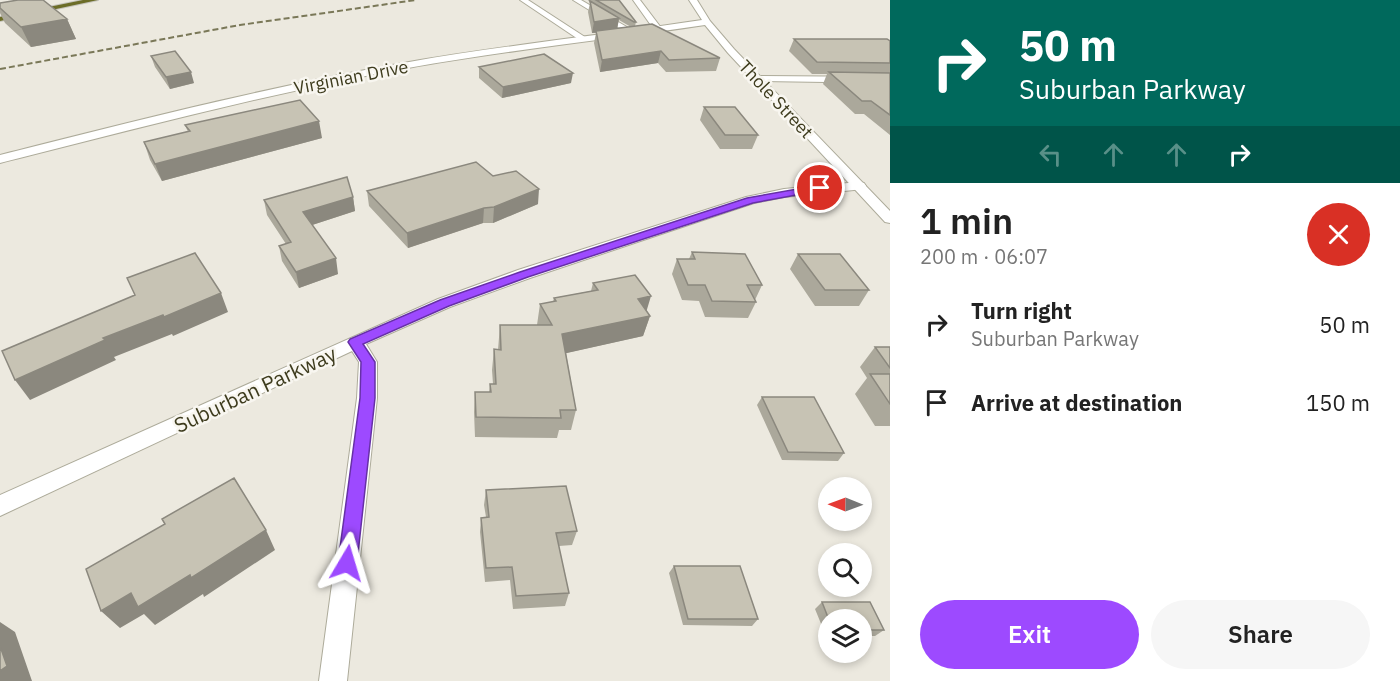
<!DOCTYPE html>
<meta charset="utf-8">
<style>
body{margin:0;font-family:"IBM Plex Sans",sans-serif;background:#f6f6f6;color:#222;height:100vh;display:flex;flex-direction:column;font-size:22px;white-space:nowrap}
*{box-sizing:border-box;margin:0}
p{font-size:20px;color:#767676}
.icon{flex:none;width:33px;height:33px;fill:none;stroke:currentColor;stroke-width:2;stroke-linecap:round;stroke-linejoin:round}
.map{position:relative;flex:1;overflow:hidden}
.drawer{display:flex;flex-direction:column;background:#fff;width:510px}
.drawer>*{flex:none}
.top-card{background:#00695c;color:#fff;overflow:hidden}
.needle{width:39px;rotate:271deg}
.tools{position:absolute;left:818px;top:477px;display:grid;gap:12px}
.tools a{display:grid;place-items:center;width:54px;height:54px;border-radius:50%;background:#fff;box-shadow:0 3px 9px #0003;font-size:30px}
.pin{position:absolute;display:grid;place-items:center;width:51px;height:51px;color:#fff;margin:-26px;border:3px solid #fff;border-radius:50%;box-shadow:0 2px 6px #0007}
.me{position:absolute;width:66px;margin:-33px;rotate:7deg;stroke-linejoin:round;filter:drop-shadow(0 0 4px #0008)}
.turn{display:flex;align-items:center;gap:21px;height:126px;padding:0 30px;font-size:27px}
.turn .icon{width:78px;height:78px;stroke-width:2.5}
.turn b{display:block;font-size:42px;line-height:51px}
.lanes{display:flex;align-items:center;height:57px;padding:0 30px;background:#0003;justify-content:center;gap:30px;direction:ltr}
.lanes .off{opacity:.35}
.round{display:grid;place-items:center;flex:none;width:63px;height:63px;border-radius:32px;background:#f6f6f6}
.overview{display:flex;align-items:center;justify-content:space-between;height:102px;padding:0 30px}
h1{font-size:36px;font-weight:600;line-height:45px}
.action{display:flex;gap:12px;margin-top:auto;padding:12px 30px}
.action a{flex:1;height:69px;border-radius:36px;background:#9d4aff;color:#fff;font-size:24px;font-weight:600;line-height:69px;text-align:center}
.action a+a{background:#f6f6f6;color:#222}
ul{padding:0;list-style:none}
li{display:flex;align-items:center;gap:18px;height:78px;padding:0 30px}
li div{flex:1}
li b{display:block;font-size:22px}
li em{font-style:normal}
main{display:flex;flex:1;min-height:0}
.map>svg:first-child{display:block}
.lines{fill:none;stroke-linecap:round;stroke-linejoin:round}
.service-casing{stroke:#adab9a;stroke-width:2}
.minor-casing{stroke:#adab9a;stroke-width:2}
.tertiary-casing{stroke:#adab9a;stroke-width:2}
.motorway-casing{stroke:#c5c4bc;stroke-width:2}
.service{fill:#fff;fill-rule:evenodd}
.minor{fill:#fff;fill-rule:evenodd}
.tertiary{fill:#fff;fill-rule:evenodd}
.motorway{fill:#6c6d27;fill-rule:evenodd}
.rail{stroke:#7a7858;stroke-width:2;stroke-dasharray:6 3;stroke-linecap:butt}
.wall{fill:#aba89b;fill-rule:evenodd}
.shaded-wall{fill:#8b887e}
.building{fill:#c7c3b4;stroke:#8b887e;stroke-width:1.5}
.route{fill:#9d4aff;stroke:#6630a6;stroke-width:1.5}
.labels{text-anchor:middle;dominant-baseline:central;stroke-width:5;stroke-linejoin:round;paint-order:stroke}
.far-street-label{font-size:18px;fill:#3e3c1e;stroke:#f8f6f0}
.street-label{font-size:21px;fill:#3e3c1e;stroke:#f8f6f0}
</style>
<main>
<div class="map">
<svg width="890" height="681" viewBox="0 0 890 681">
<rect width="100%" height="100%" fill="#ece9df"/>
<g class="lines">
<defs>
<path id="service" d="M520 0H528L588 39 581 41Z
M573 0H581L637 33 630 35Z
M633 0H640L662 29 661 31H655Z"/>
<path id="minor" d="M758 76 890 77V83L754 81 753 79Z
M859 182 864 183 866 186 864 189 784 197 754 203 530 278 450 307 366 344 377 362V398L347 681H319L357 398 359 362 352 351 0 516V495L438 299 518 270 746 197 784 189Z"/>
<path id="tertiary" d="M689 0H697L710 21 734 49 890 211V223L885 222 728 53 705 25C606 40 506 50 408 68 270 93 135 129 0 163V155C135 121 271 86 409 62 506 45 604 35 702 20Z"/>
<path id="motorway" d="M83 0H98L0 21V17Z"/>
</defs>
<use href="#service" class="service-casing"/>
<use href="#minor" class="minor-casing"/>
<use href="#tertiary" class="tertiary-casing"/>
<use href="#motorway" class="motorway-casing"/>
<use href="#service" class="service"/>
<use href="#minor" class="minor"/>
<use href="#tertiary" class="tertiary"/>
<use href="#motorway" class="motorway"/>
<path class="rail" d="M0 69 240 25 416 0"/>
</g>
<path class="wall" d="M588 0H619L636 22 635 26 720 58 716 71 666 72 658 63 600 72 594 43 596 33H592L588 12 590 3ZM619 20 631 27 617 28Z
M0 3 67 19 76 39 31 47 5 23 0 13Z
M794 39 890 41V135L864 114H855L823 84 827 74H812L789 51Z
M151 56 194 83 170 89 155 67Z
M479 67 571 83 502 98 479 78Z
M704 107 758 135 752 149H720L700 120Z
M185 125 322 138 162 181 150 160 144 142 188 132Z
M367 191 538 204 493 223H483L408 248 369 206Z
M353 197 355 211 312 225 338 274 299 288 282 261 279 246 286 244 267 215 264 200Z
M692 252 762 285 755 300 756 302 748 318 705 317 699 301 682 300 672 274 677 259H689Z
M798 254 869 290 859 306H815L790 269Z
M593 283 647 311 650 316 643 336 566 353 576 410 571 430H559L557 438 475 437 474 412 475 392H489L490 384H493L492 370 494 349 498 350 500 325H537L540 304 553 302 554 298 591 291Z
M875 347H890V426H875L855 394 867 378 860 367Z
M762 397 844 453 838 461 782 460 757 405Z
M486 490 577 531 572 545 559 546 569 593 565 606 513 609 510 580 485 582 480 532 481 518 486 517 484 505Z
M674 566 758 619 752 626 683 625 669 573Z
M822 602H870L884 630 875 636H861V620H828V636H826L815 609Z"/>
<path class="shaded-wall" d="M619 18 617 30 592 33 594 22Z
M67 19 76 39 31 47 21 27Z
M661 51 658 63 600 72 602 60Z
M191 72 194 83 170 89 166 77Z
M573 73 571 83 502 98 503 87Z
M319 121 322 138 162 181 155 164Z
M539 189 538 204 493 223 494 207Z
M353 197 355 211 306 227 303 212Z
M484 208 483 223 408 248 407 233Z
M336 258 338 274 299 288 296 272Z
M221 293 228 312 173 336 172 334 114 357 116 360 30 400 15 380 103 338Z
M651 296 645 316 638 299Z
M650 316 643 336 558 355 562 334Z
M266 530 275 550 204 597 203 594 155 625 144 614 120 628 101 611 131 593 190 575Z
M0 622 15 632 32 681H0Z"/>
<path class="building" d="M18 0H43L67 19 21 27 0 8V3Z
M596 0H619L636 22H634Z
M590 1 619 18 594 22Z
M652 24 720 58 669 60 661 51 602 60 596 31Z
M794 39H887L890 41V63L817 62Z
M175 51 191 72 166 77 151 56Z
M544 54 573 73 503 87 479 67Z
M829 72 890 73V115L871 101H862Z
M300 100 319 121 155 164 144 142 190 131 185 125Z
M704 107H735L758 135H725Z
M476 162 493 176 516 171 539 189 494 207 484 208 407 233 367 191Z
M347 177 353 197 303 212 336 258 296 272 279 246 291 242 264 200Z
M692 252 745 254 762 285H747L756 302 712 301 705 285H688L677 259H695Z
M195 253 221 293 164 317 163 315 103 338 105 340 15 380 2 351 135 295 127 278Z
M798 254H840L869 290H825Z
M635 275 651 296 638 299 650 316 562 334 576 410H560L561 418 476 417 475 392H491L490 384H496L494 349 501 350 500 325H552L540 304 556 301 554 298 598 290 593 283Z
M875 347H890V368Z
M870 374H890V404Z
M762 397H814L844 453 788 452Z
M234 478 266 530 191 578 190 575 138 607 131 593 101 611 86 569 165 524 162 519Z
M566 486 577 531 556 533 569 593 516 596 512 567 486 568 481 518 489 517 486 490Z
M674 566H740L758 619H688Z
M822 602H870L884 630H861V620H829Z
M0 646 7 666 0 671Z"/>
<path class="route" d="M820 185 825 188 824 190 753 203 528 277 449 306 363 344 375 362V398L357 563 354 570 347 572 341 570 338 563 360 398 361 362 348 342 350 339 440 300 520 272 747 198Z"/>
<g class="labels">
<g class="far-street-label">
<text transform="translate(351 77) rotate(-11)">Virginian Drive</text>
<text transform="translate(776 99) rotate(47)">Thole Street</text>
</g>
<g class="street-label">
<text transform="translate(255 389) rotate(-25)">Suburban Parkway</text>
</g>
</g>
</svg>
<div class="tools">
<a><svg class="needle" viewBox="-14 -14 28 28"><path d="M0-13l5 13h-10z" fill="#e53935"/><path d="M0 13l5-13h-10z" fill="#767676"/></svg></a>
<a><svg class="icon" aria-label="search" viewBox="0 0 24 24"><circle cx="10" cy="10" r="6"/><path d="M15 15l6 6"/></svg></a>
<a><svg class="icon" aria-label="layers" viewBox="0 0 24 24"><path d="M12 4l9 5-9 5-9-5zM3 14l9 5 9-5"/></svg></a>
</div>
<div class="pin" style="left:820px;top:188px;background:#d93025"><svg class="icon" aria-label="arrive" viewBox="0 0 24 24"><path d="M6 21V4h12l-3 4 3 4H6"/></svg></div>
<svg class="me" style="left:347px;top:563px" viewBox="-20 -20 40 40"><path d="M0-17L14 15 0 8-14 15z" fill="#9d4aff" stroke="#fff" stroke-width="4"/></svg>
</div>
<section class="drawer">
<div class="top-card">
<div class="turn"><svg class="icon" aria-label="right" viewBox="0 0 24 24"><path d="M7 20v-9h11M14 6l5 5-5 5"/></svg><div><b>50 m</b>Suburban Parkway</div></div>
<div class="lanes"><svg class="icon off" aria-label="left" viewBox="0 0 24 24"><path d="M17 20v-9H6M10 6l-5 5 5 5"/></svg><svg class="icon off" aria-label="ahead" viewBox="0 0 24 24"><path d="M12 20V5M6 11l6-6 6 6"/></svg><svg class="icon off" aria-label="ahead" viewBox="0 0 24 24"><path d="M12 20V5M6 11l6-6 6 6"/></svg><svg class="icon" aria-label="right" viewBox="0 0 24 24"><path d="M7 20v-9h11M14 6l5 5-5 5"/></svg></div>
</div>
<div class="overview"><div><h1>1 min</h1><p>200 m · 06:07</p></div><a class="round" style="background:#d93025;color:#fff"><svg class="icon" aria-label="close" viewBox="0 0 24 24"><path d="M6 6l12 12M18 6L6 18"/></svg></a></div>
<ul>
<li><svg class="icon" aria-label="right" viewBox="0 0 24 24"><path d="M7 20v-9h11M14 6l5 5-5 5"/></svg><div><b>Turn right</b><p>Suburban Parkway</p></div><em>50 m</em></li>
<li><svg class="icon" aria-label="arrive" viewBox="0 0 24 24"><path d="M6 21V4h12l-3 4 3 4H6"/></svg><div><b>Arrive at destination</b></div><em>150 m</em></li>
</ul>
<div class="action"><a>Exit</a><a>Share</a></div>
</section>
</main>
